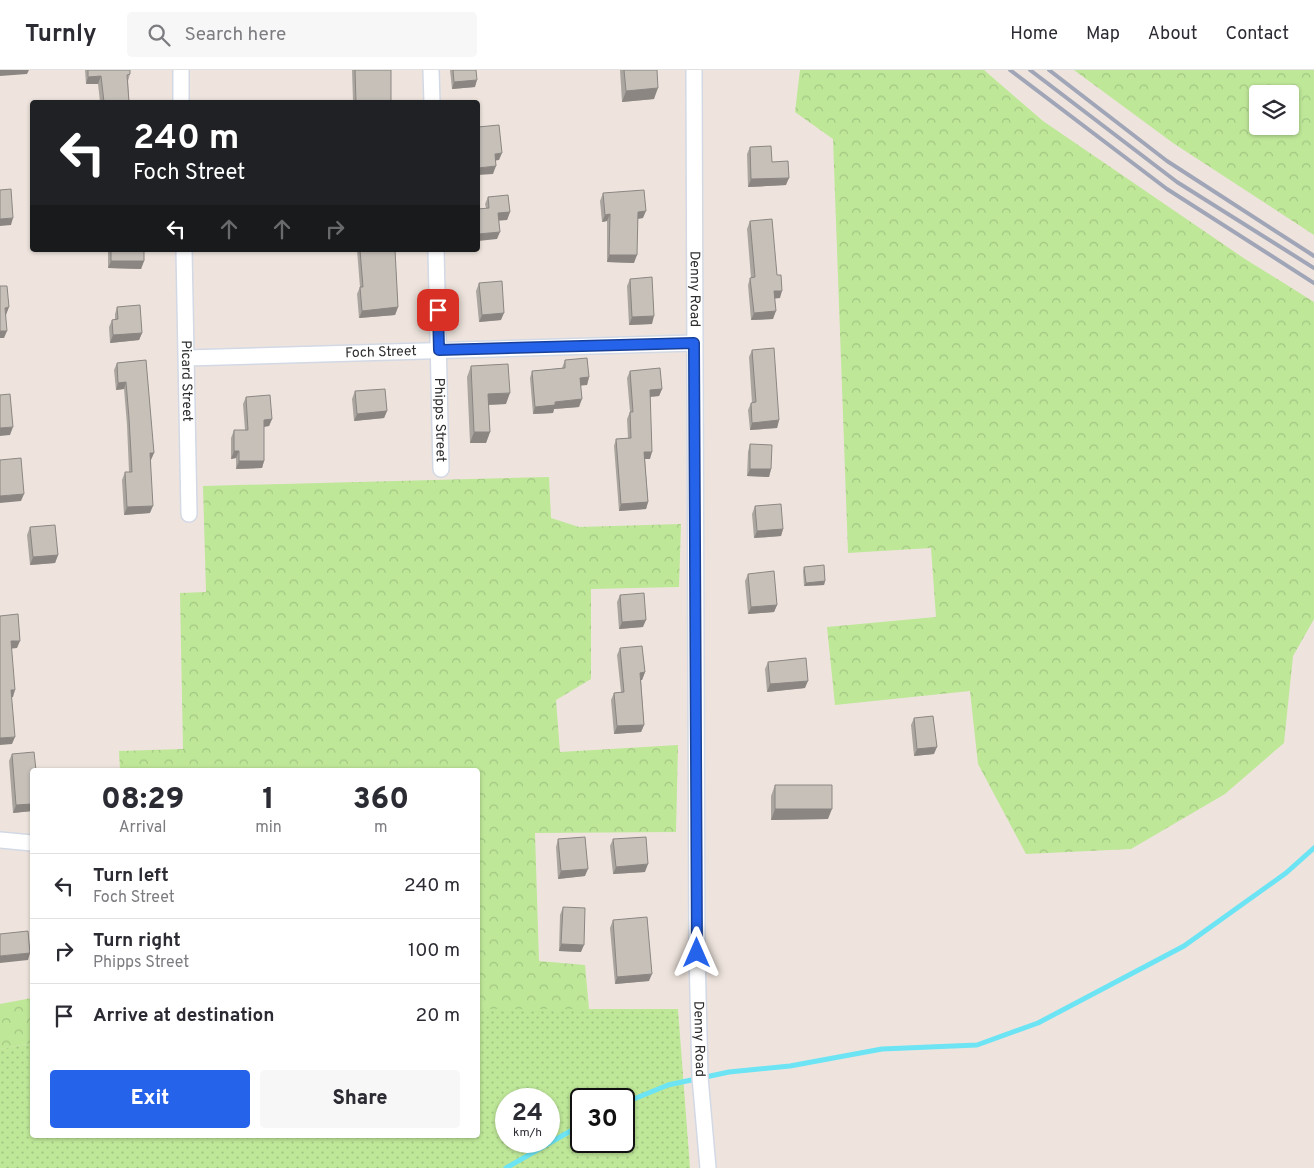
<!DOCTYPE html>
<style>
body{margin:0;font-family:Overpass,sans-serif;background:#f7f7f7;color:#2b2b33;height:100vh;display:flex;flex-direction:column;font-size:19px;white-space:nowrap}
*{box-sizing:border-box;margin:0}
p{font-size:16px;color:#7c7c81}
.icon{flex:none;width:28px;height:28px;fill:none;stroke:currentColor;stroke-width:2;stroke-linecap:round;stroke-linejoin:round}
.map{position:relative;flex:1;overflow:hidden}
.details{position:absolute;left:30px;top:698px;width:450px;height:370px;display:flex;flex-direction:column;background:#fff;border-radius:5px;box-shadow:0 1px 4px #0004}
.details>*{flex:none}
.hud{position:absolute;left:30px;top:30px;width:450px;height:152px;border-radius:5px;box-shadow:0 1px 4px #0004;background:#202124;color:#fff;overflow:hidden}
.controls{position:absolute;left:1249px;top:15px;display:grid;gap:10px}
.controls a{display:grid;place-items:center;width:50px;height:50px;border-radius:5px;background:#fff;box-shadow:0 1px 4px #0004;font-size:25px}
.speed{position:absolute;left:495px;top:1018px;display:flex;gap:10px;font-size:25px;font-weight:700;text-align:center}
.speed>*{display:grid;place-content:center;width:65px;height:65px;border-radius:50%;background:#fff;box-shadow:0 1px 4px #0004;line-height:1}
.speed small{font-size:12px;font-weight:400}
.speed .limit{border:2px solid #111;border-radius:8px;background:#fff;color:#111}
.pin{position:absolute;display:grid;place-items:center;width:42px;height:42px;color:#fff;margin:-21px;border-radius:10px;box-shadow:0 2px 8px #0006}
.me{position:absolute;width:55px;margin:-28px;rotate:0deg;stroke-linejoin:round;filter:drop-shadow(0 0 4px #0008)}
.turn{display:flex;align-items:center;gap:18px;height:105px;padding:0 20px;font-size:22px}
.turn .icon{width:65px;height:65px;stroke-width:2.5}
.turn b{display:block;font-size:35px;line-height:42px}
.lanes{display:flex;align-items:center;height:48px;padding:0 20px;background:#0003;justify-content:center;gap:25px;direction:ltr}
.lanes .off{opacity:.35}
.eta{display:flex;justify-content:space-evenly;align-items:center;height:85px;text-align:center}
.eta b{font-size:30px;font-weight:800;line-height:35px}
.action{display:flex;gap:10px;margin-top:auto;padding:10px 20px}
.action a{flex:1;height:58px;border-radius:5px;background:#2563eb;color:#fff;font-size:20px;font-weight:800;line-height:58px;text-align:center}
.action a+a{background:#f7f7f7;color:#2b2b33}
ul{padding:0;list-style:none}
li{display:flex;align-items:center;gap:15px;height:65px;padding:0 20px;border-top:1px solid #e1e1e2}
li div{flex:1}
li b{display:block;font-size:19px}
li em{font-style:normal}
header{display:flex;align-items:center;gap:30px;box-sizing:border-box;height:70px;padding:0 25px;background:#fff;border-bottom:1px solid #e1e1e2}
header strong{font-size:24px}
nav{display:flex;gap:28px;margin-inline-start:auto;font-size:18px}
.search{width:350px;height:45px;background:#f7f7f7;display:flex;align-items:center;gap:12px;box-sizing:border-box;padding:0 18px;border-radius:5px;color:#7c7c81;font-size:19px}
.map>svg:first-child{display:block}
.grass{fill:url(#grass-dots);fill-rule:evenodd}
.forest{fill:url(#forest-crowns);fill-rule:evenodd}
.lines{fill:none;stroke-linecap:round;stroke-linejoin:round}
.stream{stroke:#6ce4f4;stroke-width:5}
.minor-casing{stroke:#d2d9e5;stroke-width:18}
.minor{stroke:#fff;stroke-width:15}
.rail{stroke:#a0a6b7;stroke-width:4}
.wall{fill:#aaa59f}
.shaded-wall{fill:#8b8682}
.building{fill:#c6c0b9;stroke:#8b8682}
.route-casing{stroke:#184099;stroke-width:12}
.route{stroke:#2563eb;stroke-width:9}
.labels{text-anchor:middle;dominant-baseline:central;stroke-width:4;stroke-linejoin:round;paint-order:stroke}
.street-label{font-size:14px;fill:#2c2c2c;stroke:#fff}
</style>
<header>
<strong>Turnly</strong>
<div class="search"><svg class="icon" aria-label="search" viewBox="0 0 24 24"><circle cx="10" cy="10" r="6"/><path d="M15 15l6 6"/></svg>Search here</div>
<nav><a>Home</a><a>Map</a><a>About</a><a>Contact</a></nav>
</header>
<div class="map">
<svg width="1314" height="1098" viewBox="0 0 1314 1098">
<defs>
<pattern id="grass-dots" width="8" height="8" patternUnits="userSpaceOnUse" patternTransform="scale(1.25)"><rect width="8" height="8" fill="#bee798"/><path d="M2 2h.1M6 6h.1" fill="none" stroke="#a3c683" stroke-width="1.8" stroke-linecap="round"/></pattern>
<pattern id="forest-crowns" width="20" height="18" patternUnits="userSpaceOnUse" patternTransform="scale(1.25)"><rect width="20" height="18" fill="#bee798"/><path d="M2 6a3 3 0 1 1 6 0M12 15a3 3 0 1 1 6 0" fill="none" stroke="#a3c683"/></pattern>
</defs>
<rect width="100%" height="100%" fill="#eee4dd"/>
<path class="grass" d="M478 939H678L690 1098H0V979L32 973V1065H478ZM506 1029H549V1071H506ZM581 1029H624V1071H581Z"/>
<path class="forest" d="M800 0H984L1043 51 1245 189 1314 232V549L1293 586 1284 673 1225 724 1131 779 1026 784 978 694 970 621 835 635 827 557 936 547 931 478 848 483 833 69 795 42Z
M1074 0H1314V165L1173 73ZM1258 24H1290V56H1258Z
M549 407 551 448 579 457 681 454 679 517 591 519V609L556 630 560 682 678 675 676 762 535 763 539 891 585 895 589 939H478V700H120L119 681 183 679 180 523 206 522 203 416Z
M32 928V973L0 979V934Z"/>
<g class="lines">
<path class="stream" d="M624 1033 668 1015 729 1002 790 996 882 979 977 975 1038 953 1184 876 1286 803 1314 778
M506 1098 581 1055"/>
<defs>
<g id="minor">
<path d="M181 0V32"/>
<path d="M431 0 432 32"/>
<path id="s1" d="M694 0 697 883 700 1007 708 1098"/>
<path id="s2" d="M184 180 189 444"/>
<path id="s3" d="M436 180 441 399"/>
<path id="s4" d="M187 288 694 273"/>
<path d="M0 770 32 773"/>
</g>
</defs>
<use href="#minor" class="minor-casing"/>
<use href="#minor" class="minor"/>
<path class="rail" d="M1010 0 1167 119 1314 213
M1030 0 1177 112 1314 198
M1049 0 1167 91 1314 186"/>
</g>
<path class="wall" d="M85 0H130V4L128 11 129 32H100L98 14H86Z
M352 0H391V32H353Z
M450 0H476L475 17 452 19Z
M620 0H657L654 29 622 32Z
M750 77 772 92 786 115 748 117 747 84Z
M603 123 643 148 638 149 634 193 607 192V151L602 152 600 131Z
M488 127 510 142 507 150H499L497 169 486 138 485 134Z
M750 151 780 228H775L773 249 751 250 748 215 750 208H751L747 159Z
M108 180H144V191L141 199 108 198Z
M357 180H395L398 237 395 245 359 248 357 224 360 217Z
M630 209 652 254 629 255 627 216Z
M479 213 501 250 479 252 476 221Z
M117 237 142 263 139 270 110 273 109 257 112 250 115 249V244Z
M752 280 779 350 777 358 750 360 748 340 751 333H752L749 287Z
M146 290 151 390 150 443 124 445 122 410 125 402H129L127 355 124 319 116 320 114 300 117 293Z
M565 290 589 307 587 315H581L579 337 554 339 553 343 533 344 530 308 532 301 562 298Z
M471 296 506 334 488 335 490 362 486 373H470L467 307Z
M630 301 662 319 659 326 650 327V389H645L648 432 646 439 619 441 614 376 616 369 628 368 627 349 630 342 627 308Z
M355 321 387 341 384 348 354 351 352 329Z
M246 327 272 349 269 356 264 357V391L262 398 236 399V388L231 389V368L234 360H245L243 334Z
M750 374 771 399 769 407 747 406 748 382Z
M755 436 783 459 781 466 754 468 752 444Z
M30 457 58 485 55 493 30 495 27 465Z
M804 497 825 511 824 515 804 516 803 501Z
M748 504 777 535 774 542 748 544 745 511Z
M620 525 643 557 619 559 617 532Z
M620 578 645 602 642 610H641L644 655 641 662 614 664 611 630 614 623 621 622 617 585Z
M768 592 805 618 767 622 765 599Z
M914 648 934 684 914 686 911 655Z
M12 684 32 700V741L13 743 9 691Z
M775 715 828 749 771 750V726Z
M558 769 585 806 558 809 556 777Z
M613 769 645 802 613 804 610 776Z
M563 837 581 882 559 881 560 845Z
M613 850 649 911 615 914 610 858Z"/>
<path class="shaded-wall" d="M0 0H29L27 4 0 6Z
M101 6 98 14H86L88 7Z
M477 10 475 17 452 19 454 12Z
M658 18 654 29 622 32 626 21Z
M502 83 499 90 492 91 495 84Z
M496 96 493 104 478 105V98Z
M789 108 786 115 748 117 751 109Z
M646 141 643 148 635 149 638 142Z
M510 142 507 150 495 151 498 143Z
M610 144 607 151 602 152 605 145Z
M13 148 11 155 0 156V149Z
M500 162 497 169 478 171V164Z
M609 185H637L634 193 607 192Z
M111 191H144L141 199 108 198Z
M774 221H782L780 228 771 229Z
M9 237 6 245 5 238Z
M398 237 395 245 359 248 362 241Z
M776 241 773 249 751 250 754 243Z
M504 243 501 250 479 252 482 245Z
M654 246 652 254 629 255 632 247Z
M0 261H7L4 268H0Z
M142 263 139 270 110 273 113 265Z
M589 307 587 315 577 316 580 308Z
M126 312 124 319 116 320 118 313Z
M662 319 659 326 647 327 650 320Z
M510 323 506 334 484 335 488 324Z
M582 329 579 337 554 339 553 343 533 344 535 337 555 332Z
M387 341 384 348 354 351 357 344Z
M272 349 269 356 261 357 264 350Z
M779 350 777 358 750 360 752 353Z
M13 357 10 365 0 366V358Z
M474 362H490L486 373H470Z
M234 381H239L236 388 231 389Z
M644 382H652L650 389H642Z
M150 383H154L151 390H148Z
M239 391H264L262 398 236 399Z
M750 399H771L769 407 747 406Z
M24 424 21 431 0 433V426Z
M648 432 646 439 619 441 621 434Z
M153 436 150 443 124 445 127 437Z
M783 459 781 466 754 468 757 461Z
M58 485 55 493 30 495 33 487Z
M825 511 824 515 804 516 806 513Z
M777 535 774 542 748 544 751 537Z
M646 550 643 557 619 559 622 552Z
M11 571H20L17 578 8 579Z
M645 602 642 610H638L640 603Z
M808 611 805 618 767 622 770 614Z
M11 620H15L13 627 9 628Z
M644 655 641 662 614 664 617 656Z
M15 667 12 674 0 675V668Z
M937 677 934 684 914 686 917 679Z
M32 734V741L13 743 16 735Z
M775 739H832L828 749 771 750Z
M648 794 645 802 613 804 616 797Z
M588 799 585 806 558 809 561 801Z
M561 874 584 875 581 882 559 881Z
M30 883 28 890 0 893V886Z
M652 904 649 911 615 914 617 907Z"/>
<path class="building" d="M88 0H130V4L127 5 129 32H104L101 6 88 7Z
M355 0H391V32H356Z
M453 0H476L477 10 454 12Z
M624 0H657L658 18 626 21Z
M499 55 502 83 495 84 496 96 478 98V57Z
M771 76 772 92 788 91 789 108 751 109 750 77Z
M11 119 13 148 0 149V120Z
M644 120 646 141 638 142 637 185H609L610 144 605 145 603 123Z
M508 125 510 142 498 143 500 162 478 164V139L489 138 488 127Z
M772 149 777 205H781L782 221H774L776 241 754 243 750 208 755 207 750 151Z
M111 180H144V191H111Z
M360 180H395L398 237 362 241 360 217H363Z
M652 207 654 246 632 247 630 209Z
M502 211 504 243 482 245 479 213Z
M0 216H7L9 237 5 238 7 261H0Z
M140 235 142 263 113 265 112 250 118 249 117 237Z
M774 278 779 350 752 353 751 333 756 332 752 280Z
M587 288 589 307 580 308 582 329 555 332V335L535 337 532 301 565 298V290Z
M146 290 154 383H150L153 436 127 437 125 402H132L129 348 126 312 118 313 117 293Z
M508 294 510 323 488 324 490 362H474L471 296Z
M660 298 662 319 650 320 652 382H644L648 432 621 434 616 369 631 368 630 342H633L630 301Z
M385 319 387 341 357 344 355 321Z
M10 324 13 357 0 358V325Z
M270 325 272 349 264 350V391H239V381H234V360H248L246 327Z
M750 374 772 375 771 399H750Z
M21 388 24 424 0 426V390Z
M781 434 783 459 757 461 755 436Z
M55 455 58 485 33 487 30 457Z
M824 495 825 511 806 513 804 497Z
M774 501 777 535 751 537 748 504Z
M644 523 646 550 622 552 620 525Z
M18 544 20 571H11L15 620H11L15 667 0 668V546Z
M642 576 645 602 640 603 644 655 617 656 614 623 624 622 620 578Z
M806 588 808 611 770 614 768 592Z
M933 646 937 677 917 679 914 648Z
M34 682 36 700H32V734L16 735 12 684Z
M775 715H832V739H775Z
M585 767 588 799 561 801 558 769Z
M646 767 648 794 616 797 613 769Z
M563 837 585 838 584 875 561 874Z
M647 847 652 904 617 907 613 850Z
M28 861 30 883 0 886V864Z"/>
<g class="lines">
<defs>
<path id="route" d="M438 240 439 280 694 273 697 883"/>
</defs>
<use href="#route" class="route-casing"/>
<use href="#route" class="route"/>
</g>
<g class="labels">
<g class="street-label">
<text stroke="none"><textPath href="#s1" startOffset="219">Denny Road</textPath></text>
<text stroke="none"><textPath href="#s4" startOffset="194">Foch Street</textPath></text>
<text stroke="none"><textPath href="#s2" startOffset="131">Picard Street</textPath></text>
<text stroke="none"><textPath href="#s3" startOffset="170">Phipps Street</textPath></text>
<text stroke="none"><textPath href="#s1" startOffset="969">Denny Road</textPath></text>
</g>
</g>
</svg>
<div class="controls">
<a><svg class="icon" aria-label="layers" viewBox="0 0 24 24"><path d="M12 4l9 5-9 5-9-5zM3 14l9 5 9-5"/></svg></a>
</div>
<div class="speed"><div>24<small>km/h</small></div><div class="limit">30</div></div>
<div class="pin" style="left:438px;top:240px;background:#d93025"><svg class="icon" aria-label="arrive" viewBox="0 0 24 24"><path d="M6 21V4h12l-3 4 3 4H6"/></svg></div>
<svg class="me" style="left:697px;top:883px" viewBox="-20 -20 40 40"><path d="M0-17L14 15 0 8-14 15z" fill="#2563eb" stroke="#fff" stroke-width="4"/></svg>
<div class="hud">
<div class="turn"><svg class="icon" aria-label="left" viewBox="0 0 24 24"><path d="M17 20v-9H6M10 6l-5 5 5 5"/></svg><div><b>240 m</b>Foch Street</div></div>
<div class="lanes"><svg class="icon" aria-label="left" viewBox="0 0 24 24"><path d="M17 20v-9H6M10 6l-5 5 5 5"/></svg><svg class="icon off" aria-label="ahead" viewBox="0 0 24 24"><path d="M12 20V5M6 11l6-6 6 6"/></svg><svg class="icon off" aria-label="ahead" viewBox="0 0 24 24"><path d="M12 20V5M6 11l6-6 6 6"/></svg><svg class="icon off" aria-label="right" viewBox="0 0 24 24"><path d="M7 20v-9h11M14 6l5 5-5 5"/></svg></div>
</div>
<section class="details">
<div class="eta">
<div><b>08:29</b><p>Arrival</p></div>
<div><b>1</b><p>min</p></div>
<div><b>360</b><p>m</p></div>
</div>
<ul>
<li><svg class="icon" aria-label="left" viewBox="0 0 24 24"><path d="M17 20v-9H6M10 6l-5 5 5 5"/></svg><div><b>Turn left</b><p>Foch Street</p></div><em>240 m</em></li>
<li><svg class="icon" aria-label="right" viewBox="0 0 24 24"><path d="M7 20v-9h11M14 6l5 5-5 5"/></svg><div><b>Turn right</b><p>Phipps Street</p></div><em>100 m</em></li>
<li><svg class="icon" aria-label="arrive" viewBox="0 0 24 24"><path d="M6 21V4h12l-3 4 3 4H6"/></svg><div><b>Arrive at destination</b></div><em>20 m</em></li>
</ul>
<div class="action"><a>Exit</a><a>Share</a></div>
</section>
</div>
